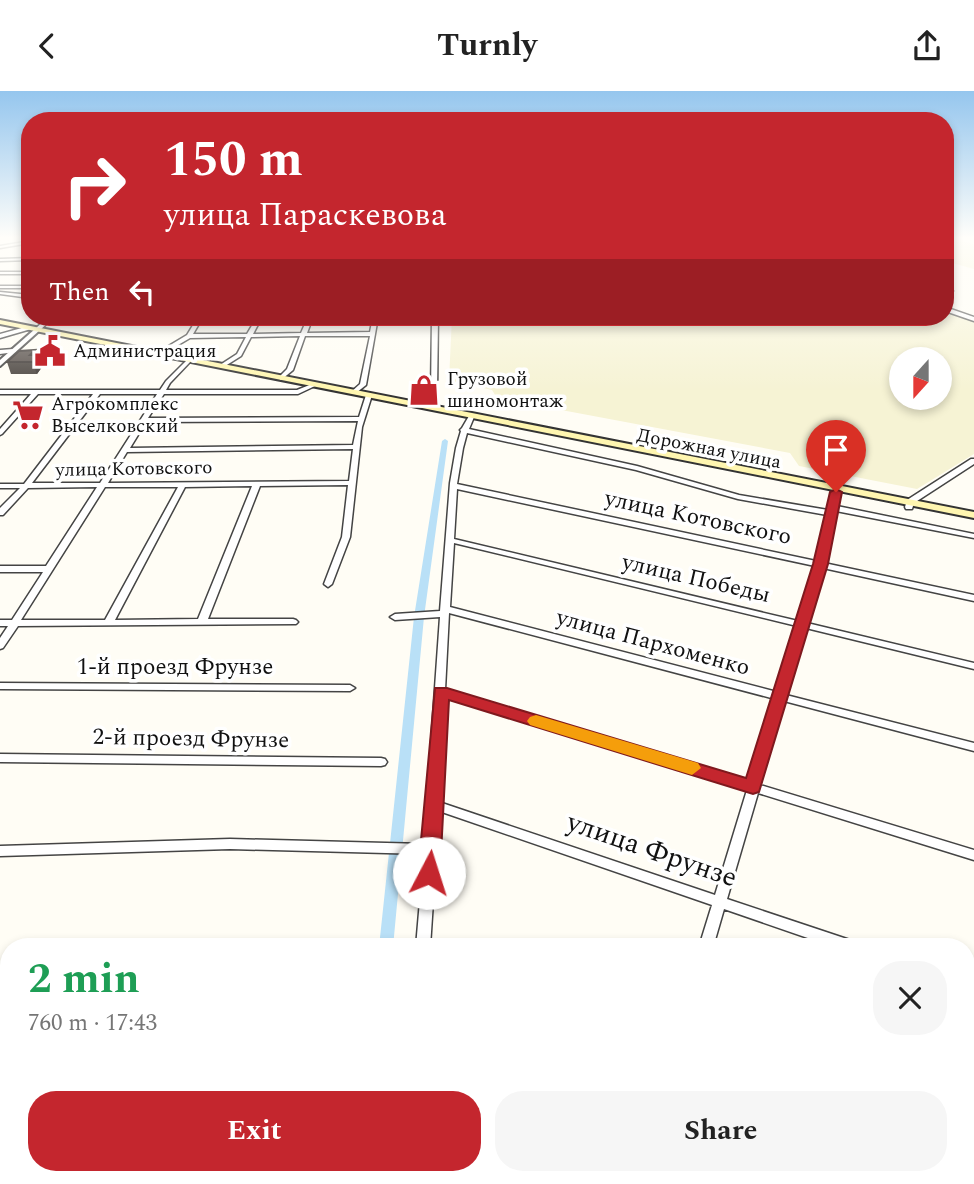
<!DOCTYPE html>
<meta charset="utf-8">
<style>
body{margin:0;font-family:Spectral,serif;background:#f6f6f6;color:#222;height:100vh;display:flex;flex-direction:column;font-size:26px;white-space:nowrap}
*{box-sizing:border-box;margin:0}
p{font-size:23px;color:#767676}
.icon{flex:none;width:38px;height:38px;fill:none;stroke:currentColor;stroke-width:2;stroke-linecap:round;stroke-linejoin:round}
.map{position:relative;flex:1;overflow:hidden}
.sheet{position:absolute;left:0px;top:847px;width:975px;height:247px;display:flex;flex-direction:column;background:#fff;border-radius:28px 28px 0 0;box-shadow:0 4px 10px #0003}
.sheet>*{flex:none}
.hud{position:absolute;left:21px;top:21px;width:933px;height:214px;border-radius:28px;box-shadow:0 4px 10px #0003;background:#c4262e;color:#fff;overflow:hidden}
.needle{width:46px;rotate:201deg}
.controls{position:absolute;left:889px;top:256px;display:grid;gap:14px}
.controls a{display:grid;place-items:center;width:63px;height:63px;border-radius:50%;background:#fff;box-shadow:0 4px 10px #0003;font-size:35px}
.pin{position:absolute;display:grid;place-items:center;width:60px;height:60px;color:#fff;margin:-72px -30px;border-radius:50% 50% 50% 0;rotate:-45deg;box-shadow:0 0 7px #0007}
.pin .icon{rotate:45deg}
.me{position:absolute;width:77px;margin:-38px;rotate:5deg;stroke-linejoin:round;filter:drop-shadow(0 0 5px #0008)}
.turn{display:flex;align-items:center;gap:24px;height:147px;padding:0 28px;font-size:32px}
.turn .icon{width:91px;height:91px;stroke-width:2.5}
.turn b{display:block;font-size:49px;line-height:60px}
.then{display:flex;align-items:center;height:66px;padding:0 28px;background:#0003;gap:14px;font-size:26px}
.round{display:grid;place-items:center;flex:none;width:74px;height:74px;border-radius:28px;background:#f6f6f6}
.overview{display:flex;align-items:center;justify-content:space-between;height:119px;padding:0 28px}
h1{font-size:42px;font-weight:700;line-height:52px;color:#1e9e55}
.cta{display:flex;gap:14px;margin-top:auto;padding:14px 28px}
.cta a{flex:1;height:80px;border-radius:28px;background:#c4262e;color:#fff;font-size:28px;font-weight:700;line-height:80px;text-align:center}
.cta a+a{background:#f6f6f6;color:#222}
header{display:flex;justify-content:space-between;align-items:center;height:91px;padding:0 28px;background:#fff;font-size:32px;font-weight:700}
.map>svg:first-child{display:block}
.farmland{fill:#f6f3d4;fill-rule:evenodd}
.lines{fill:none;stroke-linecap:round;stroke-linejoin:round}
.canal{fill:#b9e0f7;fill-rule:evenodd}
.minor-casing{stroke:#444;stroke-width:3}
.tertiary-casing{stroke:#444;stroke-width:4}
.secondary-casing{stroke:#333;stroke-width:4}
.minor{fill:#fff;fill-rule:evenodd}
.tertiary{fill:#fff;fill-rule:evenodd}
.secondary{fill:#fff6b0;fill-rule:evenodd}
.wall{fill:#4d4742}
.shaded-wall{fill:#3f3936}
.building{fill:#5a524d;stroke:#3f3936;stroke-width:2}
.route{fill:#c4262e;stroke:#7f191e;stroke-width:2}
.slow{fill:#f59e0b}
.labels{text-anchor:middle;dominant-baseline:central;stroke-width:7;stroke-linejoin:round;paint-order:stroke}
.far-poi-label{font-size:19px;fill:#111;stroke:#fff;text-anchor:start}
.far-street-label{font-size:19px;fill:#111;stroke:#fff}
.street-label{font-size:23px;fill:#111;stroke:#fff}
.near-street-label{font-size:28px;fill:#111;stroke:#fff}
</style>
<header><svg class="icon" aria-label="back" viewBox="0 0 24 24"><path d="M15 5l-7 7 7 7"/></svg>Turnly<svg class="icon" aria-label="share" viewBox="0 0 24 24"><path d="M12 15V3M7 8l5-5 5 5M5 13v7h14v-7"/></svg></header>
<div class="map">
<svg width="974" height="1093" viewBox="0 0 974 1093">
<rect width="100%" height="100%" fill="#fffdf5"/>
<path class="farmland" d="M945 146 974 153V178L945 170Z
M945 219 974 230V363L917 398 799 375 790 362 497 307 492 299 449 289 452 226H945ZM901 268H940V306H901Z"/>
<g class="lines">
<path class="canal" d="M445 348 448 350 424 526 393 856H379L414 526 442 350Z"/>
<defs>
<path id="minor" d="M30 150V152L0 157V155Z
M30 167V169L0 170V168Z
M0 181H30V183H0Z
M0 195H30V197H0Z
M949 199 953 200 945 203V200Z
M0 201 30 204V207L0 203Z
M945 216 974 226V230L945 220Z
M48 226H54L39 240H35V238Z
M198 226H203L193 243H247L257 226H262L253 243 301 242 308 226H313L307 242 370 241 373 226H378L366 294 356 302 351 301 360 293 370 245H305L293 279 281 289 278 287 287 278 300 245 251 246 241 265 222 277 219 275 220 274 237 263 246 246 190 247 161 264H157V262L187 244Z
M432 226H438L437 302 431 316 428 318 425 316 431 302Z
M29 235 31 236V238L0 247V243Z
M13 258 16 260 15 261 0 263V259Z
M189 267 191 268V270L170 292 166 299H297L312 293 317 294 298 303H164L148 327 359 326 366 304 369 302 372 304 362 336 350 446 332 493 328 496 324 493 342 446 348 394 260 395 208 528H293L296 529 298 531 296 533 18 535 3 557 0 558V547L8 535H0V529H12L43 481H0V475H46L97 396 28 397 3 424H0V417L20 397H0V393H24L93 303H38L2 343 0 344V338L31 303H0V299H160L166 290ZM100 303H157L100 392H32ZM358 330 353 354 130 357 146 331ZM353 358 349 390 108 392 127 361ZM252 395 198 528 115 529 185 396ZM105 396H178L105 529H21Z
M471 324 474 326 469 338 637 375 739 404 828 419 832 401 836 399 840 401 837 415 974 443V447L836 420 824 472 974 504V510L823 477 807 532 974 572V578L806 537 786 604 974 652V660L784 610 760 694 974 759V769L758 702 727 808 853 850 858 852 860 856H834L724 818 713 856H699L712 814 439 720 430 856H416L424 763 230 758 0 765V755L230 748 424 753 440 526 395 529 390 526 395 523 440 520 450 392 456 357 461 340 460 339 462 337 469 325ZM467 342 636 379 738 408 827 424 816 470 457 393 463 357ZM457 398 815 475 798 530 454 448ZM454 452 797 535 777 601 450 516ZM449 522 775 608 749 691 445 599ZM445 606 747 699 715 804 439 711Z
M971 368H974V373L914 412 912 418H906L905 416 907 409Z
M0 592 350 594 355 597 350 600 0 598Z
M0 663 381 667 385 668 387 671 385 674 381 675 0 671Z
M0 879H9V891H0Z
M966 888 974 891V905L966 902Z
M0 1029H9V1045H0Z
M189 1085H205V1093H187Z
M475 1085H500L504 1087 507 1093H481L477 1091Z
M630 1085H646L645 1093H627Z"/>
<path id="tertiary" d="M35 238 40 239 0 275V269Z"/>
<path id="secondary" d="M0 229 974 421V427L0 233Z"/>
</defs>
<use href="#minor" class="minor-casing"/>
<use href="#tertiary" class="tertiary-casing"/>
<use href="#secondary" class="secondary-casing"/>
<use href="#minor" class="minor"/>
<use href="#tertiary" class="tertiary"/>
<use href="#secondary" class="secondary"/>
</g>
<path class="wall" d="M35 259 42 276 37 283H11L7 271Z"/>
<path class="shaded-wall" d="M35 259 37 266 39 264 42 276 37 283 30 264Z"/>
<path class="building" d="M35 259 30 264H39L33 271H7L19 260Z"/>
<linearGradient id="sky" x2="0" y2="1"><stop stop-color="#95c6ee"/><stop offset="0.49" stop-color="#fffefa"/><stop offset="1" stop-color="#fffefa" stop-opacity="0"/></linearGradient>
<rect width="974" height="299" fill="url(#sky)"/>
<path class="route" d="M836 398 842 401 828 473 759 701 753 703 449 609 440 782 436 789 429 791 421 789 418 782 435 597H447L746 687 813 473 830 401Z"/>
<path class="slow" d="M536 624 698 672 701 677 692 684 530 634 527 630 530 626Z"/>
<defs>
<symbol id="civic-bare" viewBox="-9 -9 18 18"><path d="M-.6-6.5H3V-4.5H.6V-3L4-1V1h2V6H-6V1h2V-1L-.6-3ZM-1.2 2.5V6h2.4V2.5Z" fill="#c4262e" stroke="#fff" stroke-width="2.5" paint-order="stroke"/></symbol>
<symbol id="shop-bare" viewBox="-9 -9 18 18"><path d="M-5-2.5h2.3a2.7 3.5 0 0 1 5.4 0H5L5.5 6h-11ZM-1.5-2.5h3a1.5 2.3 0 0 0-3 0Z" fill="#c4262e" stroke="#fff" stroke-width="2.5" paint-order="stroke"/></symbol>
<symbol id="supermarket-bare" viewBox="-9 -9 18 18"><path d="M-6-5.5h2.5l.6 2H6L4.5 2H-2.5L-4.4-4H-6ZM-1.5 3.2a1.3 1.3 0 1 0 .1 0ZM3 3.2a1.3 1.3 0 1 0 .1 0Z" fill="#c4262e" stroke="#fff" stroke-width="2.5" paint-order="stroke"/></symbol>
</defs>
<g fill-rule="evenodd">
<use href="#civic-bare" x="28" y="238" width="44" height="44"/>
<use href="#shop-bare" x="402" y="277" width="44" height="44"/>
<use href="#supermarket-bare" x="6" y="302" width="44" height="44"/>
</g>
<g class="labels">
<g class="far-poi-label">
<text x="73" y="260">Администрация</text>
<text x="447" y="288">Грузовой<tspan x="447" dy="22">шиномонтаж</tspan></text>
<text x="51" y="313">Агрокомплекс<tspan x="51" dy="22">Выселковский</tspan></text>
</g>
<g class="far-street-label">
<text transform="translate(709 358) rotate(11)">Дорожная улица</text>
<text transform="translate(134 378) rotate(-1)">улица Котовского</text>
</g>
<g class="street-label">
<text transform="translate(698 427) rotate(12)">улица Котовского</text>
<text transform="translate(696 488) rotate(13)">улица Победы</text>
<text transform="translate(653 552) rotate(15)">улица Пархоменко</text>
<text x="175" y="576">1-й проезд Фрунзе</text>
<text transform="translate(191 648) rotate(1)">2-й проезд Фрунзе</text>
</g>
<g class="near-street-label">
<text transform="translate(652 759) rotate(19)">улица Фрунзе</text>
</g>
</g>
</svg>
<div class="controls">
<a><svg class="needle" viewBox="-14 -14 28 28"><path d="M0-13l5 13h-10z" fill="#e53935"/><path d="M0 13l5-13h-10z" fill="#767676"/></svg></a>
</div>
<div class="pin" style="left:836px;top:401px;background:#d93025"><svg class="icon" aria-label="arrive" viewBox="0 0 24 24"><path d="M6 21V4h12l-3 4 3 4H6"/></svg></div>
<svg class="me" style="left:429px;top:782px" viewBox="-20 -20 40 40"><circle r="19" fill="#fff"/><path d="M0-13L10 11 0 6-10 11z" fill="#c4262e"/></svg>
<div class="hud">
<div class="turn"><svg class="icon" aria-label="right" viewBox="0 0 24 24"><path d="M7 20v-9h11M14 6l5 5-5 5"/></svg><div><b>150 m</b>улица Параскевова</div></div>
<div class="then">Then<svg class="icon" aria-label="left" viewBox="0 0 24 24"><path d="M17 20v-9H6M10 6l-5 5 5 5"/></svg></div>
</div>
<section class="sheet">
<div class="overview"><div><h1>2 min</h1><p>760 m · 17:43</p></div><a class="round"><svg class="icon" aria-label="close" viewBox="0 0 24 24"><path d="M6 6l12 12M18 6L6 18"/></svg></a></div>
<div class="cta"><a>Exit</a><a>Share</a></div>
</section>
</div>
